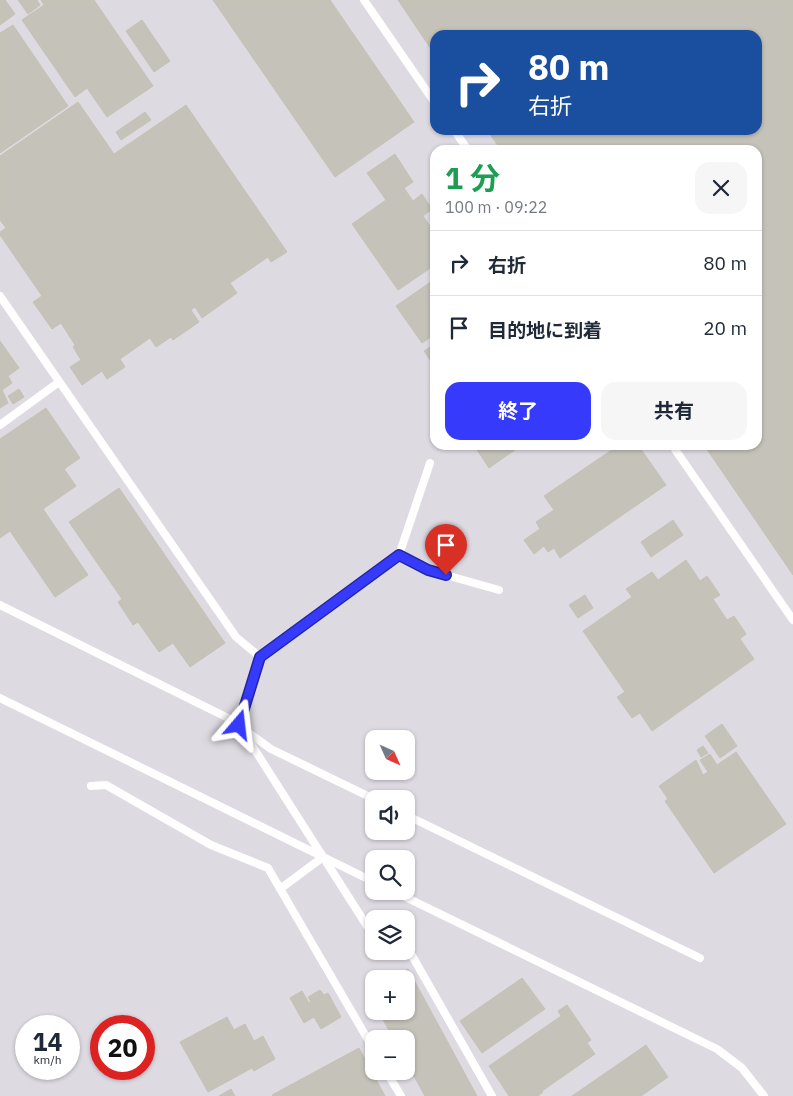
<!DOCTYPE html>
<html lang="ja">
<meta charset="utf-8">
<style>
body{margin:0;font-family:"IBM Plex Sans","Noto Sans JP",sans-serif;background:#f6f6f7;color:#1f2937;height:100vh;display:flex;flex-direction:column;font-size:19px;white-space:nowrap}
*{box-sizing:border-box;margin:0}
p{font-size:16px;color:#747a83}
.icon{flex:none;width:28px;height:28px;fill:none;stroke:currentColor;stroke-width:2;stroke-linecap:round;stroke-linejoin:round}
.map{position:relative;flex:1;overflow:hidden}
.side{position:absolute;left:430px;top:145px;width:332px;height:305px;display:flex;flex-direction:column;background:#fff;border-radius:15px;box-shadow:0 1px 4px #0004}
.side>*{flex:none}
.banner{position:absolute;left:430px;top:30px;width:332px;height:105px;border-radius:15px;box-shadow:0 1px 4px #0004;background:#1a4fa0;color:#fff;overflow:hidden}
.needle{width:32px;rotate:135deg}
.controls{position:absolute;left:365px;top:730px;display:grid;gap:10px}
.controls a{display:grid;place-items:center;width:50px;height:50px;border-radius:10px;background:#fff;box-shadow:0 1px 4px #0004;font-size:25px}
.speed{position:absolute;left:15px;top:1015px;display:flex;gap:10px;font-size:25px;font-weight:700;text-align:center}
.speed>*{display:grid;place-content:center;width:65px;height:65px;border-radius:50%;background:#fff;box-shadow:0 1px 4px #0004;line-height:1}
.speed small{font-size:12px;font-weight:400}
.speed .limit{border:8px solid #d22;background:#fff;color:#111}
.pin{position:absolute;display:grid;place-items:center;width:42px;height:42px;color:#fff;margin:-51px -21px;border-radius:50% 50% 50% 0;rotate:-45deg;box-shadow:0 0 5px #0007}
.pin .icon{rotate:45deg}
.me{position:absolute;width:55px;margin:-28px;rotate:17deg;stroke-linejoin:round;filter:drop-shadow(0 0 4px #0008)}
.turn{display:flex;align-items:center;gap:18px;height:105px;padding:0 15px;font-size:22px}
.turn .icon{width:65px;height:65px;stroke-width:2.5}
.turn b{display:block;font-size:35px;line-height:42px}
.round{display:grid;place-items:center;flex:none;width:52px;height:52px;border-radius:15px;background:#f6f6f7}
.headline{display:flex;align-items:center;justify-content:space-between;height:85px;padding:0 15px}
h1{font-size:30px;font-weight:700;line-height:38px;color:#1e9e55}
.action{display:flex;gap:10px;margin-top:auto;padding:10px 15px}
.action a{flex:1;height:58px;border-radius:15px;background:#363afa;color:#fff;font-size:20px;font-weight:700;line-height:58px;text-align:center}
.action a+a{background:#f6f6f7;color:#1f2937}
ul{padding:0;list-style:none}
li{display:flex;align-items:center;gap:15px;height:65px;padding:0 15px;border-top:1px solid #e0e1e3}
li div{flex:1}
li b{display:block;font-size:19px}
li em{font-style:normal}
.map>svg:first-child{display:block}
.industrial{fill:#dedae2;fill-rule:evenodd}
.building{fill:#c5c2b9;stroke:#c5c2b3}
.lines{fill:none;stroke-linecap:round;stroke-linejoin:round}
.service{stroke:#fff;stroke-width:8}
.route-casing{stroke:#2326a2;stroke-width:12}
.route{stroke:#363afa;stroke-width:9}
</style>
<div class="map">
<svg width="793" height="1096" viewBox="0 0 793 1096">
<rect width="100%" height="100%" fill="#eae6d9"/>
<path class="industrial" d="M0 0H793V1096H0ZM435 35H758V130H435ZM435 150H758V445H435ZM374 739H406V771H374ZM374 799H406V831H374ZM374 859H406V891H374ZM374 919H406V951H374ZM374 979H406V1011H374ZM26 1026H69V1069H26ZM101 1026H144V1069H101ZM374 1039H406V1071H374Z"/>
<path class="building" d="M0 0H5L15 14 0 25Z
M18 0H37L40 5 28 14Z
M41 0H94L153 86 107 117 87 88 75 97 22 20 44 5Z
M213 0H330L414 122 335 177Z
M398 0H793V575L704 445H758V150H501L487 130H758V35H435V55Z
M142 20 170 61 154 72 126 31Z
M13 25 68 106 0 153V33Z
M78 102 114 154 186 105 287 252 271 262 268 257 230 283 237 293 202 318 195 307 191 310 199 322 173 340 171 337 156 347 150 338 120 359 125 367 107 379 102 371 82 385 70 367 81 360 73 347 75 345 61 323 52 329 33 302 42 296 0 235V232L6 228 0 220V156Z
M145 112 151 120 121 140 116 132Z
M395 154 413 182 404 188 413 201 422 194 432 209 423 216 435 233V265L398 290 352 224 386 200 367 173Z
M435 279V334L422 343 396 306Z
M0 341 19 368 8 376 12 383 2 390 8 403 0 408Z
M435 344V367L424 351Z
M19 389 24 397 13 404 8 396Z
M46 408 80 458 64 469 76 486 43 509 88 575 55 597 10 531 0 538V439Z
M474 445H522L489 468Z
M619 445H638L666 485 560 558 554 548 548 552 544 546 534 554 524 540 540 529 536 522 554 510 544 496Z
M119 488 225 643 190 667 173 643 159 652 138 622 133 625 118 602 122 599 69 522Z
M673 520 683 535 651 557 641 542Z
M686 560 700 581 707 576 720 595 713 599 727 620 734 616 746 634 740 639 754 659 652 731 640 713 632 718 617 697 625 692 583 631 632 597 626 589 652 572 658 580Z
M585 595 593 608 578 618 569 605Z
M722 724 737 746 720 758 705 736Z
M703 746 708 753 701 757 697 750Z
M736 752 786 824 714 873 665 801 668 799 659 786 696 760 703 775 708 772 700 760 710 754 717 765Z
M408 969 477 1096H425L406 1062V1039H394L378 1011H406V979H391Z
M522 978 545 1009 482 1053 460 1021Z
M320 990 324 995 328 993 341 1017 321 1029 314 1017 304 1023 290 998 302 991 309 1003 311 1002 308 997Z
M567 1005 591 1040 587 1043 595 1054 542 1091 543 1092 538 1096H509L489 1066 561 1016 558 1011Z
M227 1017 234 1030 245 1024 254 1041 263 1036 275 1059 254 1071 252 1068 208 1092 180 1042Z
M646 1045 668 1077 641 1096H572Z
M359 1048 385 1096H273L272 1095Z
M231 1089 235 1096H219Z"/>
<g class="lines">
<path class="service" d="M364 0 435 103
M454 130 468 150
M0 296 236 637 260 657
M0 425 59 382
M672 445 793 620
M399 555 428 570 499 590
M0 605 228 718 271 749 374 799
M0 698 374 882
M91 786 106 785 211 845 268 868 374 1050
M406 815 700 958
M280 889 323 857
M393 891 717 1049 742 1068 764 1096
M374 929 367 926 239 725 260 657 399 555 430 463
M406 945 492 1096
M386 1071 401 1096"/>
</g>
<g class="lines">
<defs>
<path id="route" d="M239 725 260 657 399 555 428 570 446 575"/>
</defs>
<use href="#route" class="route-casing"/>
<use href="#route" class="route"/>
</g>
</svg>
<div class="controls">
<a><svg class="needle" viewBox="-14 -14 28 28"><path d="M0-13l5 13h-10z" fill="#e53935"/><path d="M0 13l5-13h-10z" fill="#747a83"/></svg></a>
<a><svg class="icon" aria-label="sound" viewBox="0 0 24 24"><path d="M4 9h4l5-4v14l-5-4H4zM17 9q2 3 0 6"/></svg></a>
<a><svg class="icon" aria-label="search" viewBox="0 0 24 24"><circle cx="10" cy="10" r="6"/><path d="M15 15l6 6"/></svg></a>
<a><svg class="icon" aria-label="layers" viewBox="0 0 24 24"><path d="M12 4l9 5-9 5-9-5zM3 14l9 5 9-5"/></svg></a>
<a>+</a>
<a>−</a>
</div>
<div class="speed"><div>14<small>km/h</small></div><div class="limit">20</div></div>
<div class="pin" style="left:446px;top:575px;background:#d93025"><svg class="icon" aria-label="arrive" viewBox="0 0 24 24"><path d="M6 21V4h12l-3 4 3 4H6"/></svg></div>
<svg class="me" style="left:239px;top:725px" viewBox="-20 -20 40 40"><path d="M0-17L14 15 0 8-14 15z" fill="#363afa" stroke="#fff" stroke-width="4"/></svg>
<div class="banner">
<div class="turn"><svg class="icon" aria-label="right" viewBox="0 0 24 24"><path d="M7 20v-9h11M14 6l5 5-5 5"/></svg><div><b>80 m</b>右折</div></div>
</div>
<section class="side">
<div class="headline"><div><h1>1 分</h1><p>100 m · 09:22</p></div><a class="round"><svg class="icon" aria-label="close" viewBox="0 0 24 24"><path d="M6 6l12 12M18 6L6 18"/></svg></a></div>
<ul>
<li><svg class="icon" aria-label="right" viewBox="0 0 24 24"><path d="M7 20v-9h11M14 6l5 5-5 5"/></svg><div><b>右折</b></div><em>80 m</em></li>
<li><svg class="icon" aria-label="arrive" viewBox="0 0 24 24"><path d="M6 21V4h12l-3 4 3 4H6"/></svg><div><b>目的地に到着</b></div><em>20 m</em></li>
</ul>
<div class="action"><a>終了</a><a>共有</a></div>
</section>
</div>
